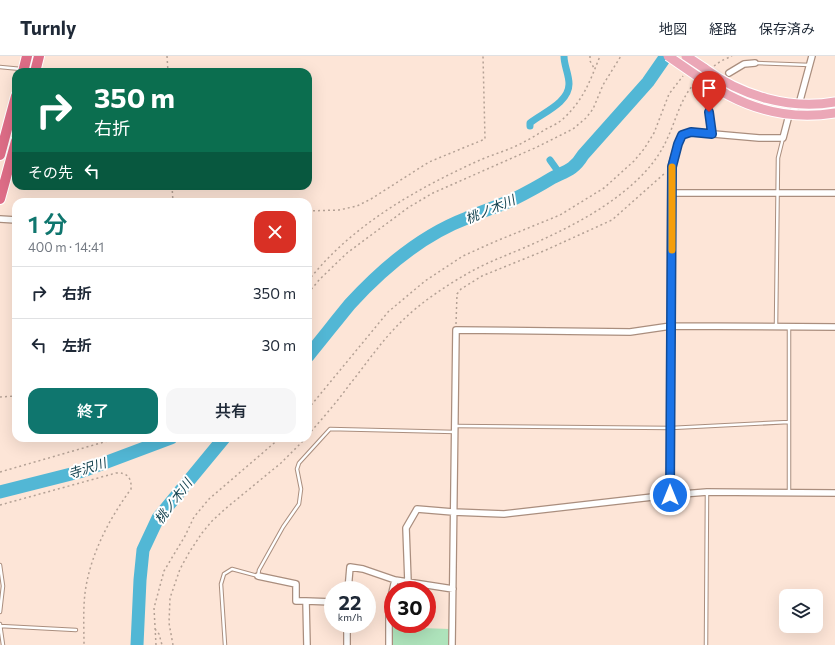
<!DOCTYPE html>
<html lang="ja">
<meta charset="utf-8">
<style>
body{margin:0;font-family:Commissioner,"Noto Sans JP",sans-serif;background:#f6f6f7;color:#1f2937;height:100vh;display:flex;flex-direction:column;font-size:15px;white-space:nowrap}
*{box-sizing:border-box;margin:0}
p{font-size:13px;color:#747a83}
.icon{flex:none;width:22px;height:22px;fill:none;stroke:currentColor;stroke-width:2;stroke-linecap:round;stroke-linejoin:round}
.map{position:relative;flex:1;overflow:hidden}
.drawer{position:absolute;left:12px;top:142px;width:300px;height:244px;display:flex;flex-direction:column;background:#fff;border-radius:12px;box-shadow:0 4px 16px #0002}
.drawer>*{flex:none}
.hud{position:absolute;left:12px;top:12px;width:300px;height:122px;border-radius:12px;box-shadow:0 4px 16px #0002;background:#0b6e4f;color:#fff;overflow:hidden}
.tools{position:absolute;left:779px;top:533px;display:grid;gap:8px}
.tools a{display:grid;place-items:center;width:44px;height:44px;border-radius:8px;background:#fff;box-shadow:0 4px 16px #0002;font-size:20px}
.speed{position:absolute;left:324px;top:525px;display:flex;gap:8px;font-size:20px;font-weight:700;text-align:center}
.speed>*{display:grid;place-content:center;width:52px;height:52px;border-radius:50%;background:#fff;box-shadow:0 4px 16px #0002;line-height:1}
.speed small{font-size:10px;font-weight:400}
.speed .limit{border:6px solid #d22;background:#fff;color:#111}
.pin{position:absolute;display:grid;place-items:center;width:34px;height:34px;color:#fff;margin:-41px -17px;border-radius:50% 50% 50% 0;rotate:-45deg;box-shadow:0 0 4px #0007}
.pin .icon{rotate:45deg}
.me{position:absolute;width:44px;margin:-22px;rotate:0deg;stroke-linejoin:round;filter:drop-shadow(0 0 3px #0008)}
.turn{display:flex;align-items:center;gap:14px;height:84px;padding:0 16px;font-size:18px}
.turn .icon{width:52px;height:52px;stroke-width:2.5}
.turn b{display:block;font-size:28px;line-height:34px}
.then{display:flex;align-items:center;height:38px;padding:0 16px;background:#0003;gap:8px;font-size:15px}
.round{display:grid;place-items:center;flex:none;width:42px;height:42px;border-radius:12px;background:#f6f6f7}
.head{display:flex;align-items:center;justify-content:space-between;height:68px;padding:0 16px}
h1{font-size:24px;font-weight:600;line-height:30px;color:#0f766e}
.button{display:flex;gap:8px;margin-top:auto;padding:8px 16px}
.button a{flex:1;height:46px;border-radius:12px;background:#0f766e;color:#fff;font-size:16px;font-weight:600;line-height:46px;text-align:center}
.button a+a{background:#f6f6f7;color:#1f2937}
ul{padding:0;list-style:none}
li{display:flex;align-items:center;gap:12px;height:52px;padding:0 16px;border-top:1px solid #e0e1e3}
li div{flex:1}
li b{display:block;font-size:15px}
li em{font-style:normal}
header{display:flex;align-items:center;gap:24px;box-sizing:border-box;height:56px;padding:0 20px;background:#fff;border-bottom:1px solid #e0e1e3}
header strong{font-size:19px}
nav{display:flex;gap:22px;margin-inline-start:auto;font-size:14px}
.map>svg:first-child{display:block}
.green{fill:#aee3bb}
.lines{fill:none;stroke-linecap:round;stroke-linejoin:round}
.canal{stroke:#52b7d5;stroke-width:7}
.river{stroke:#52b7d5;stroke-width:13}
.lane-casing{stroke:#aa8e7e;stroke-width:4.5}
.street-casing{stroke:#aa8e7e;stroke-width:8}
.primary-casing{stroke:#fff;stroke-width:11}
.highway-casing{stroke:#fff;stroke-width:12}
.path{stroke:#b4a195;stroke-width:1.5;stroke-dasharray:2 3;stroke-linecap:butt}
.lane{stroke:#fff;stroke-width:2.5}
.street{stroke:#fff;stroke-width:5.5}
.primary{stroke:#eba7b7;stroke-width:9}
.highway{stroke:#de6d87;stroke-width:10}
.primary-bridge-casing{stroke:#fff;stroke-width:11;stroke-linecap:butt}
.primary-bridge{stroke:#eba7b7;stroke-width:9}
.route-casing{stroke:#114b97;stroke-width:10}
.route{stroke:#1a73e8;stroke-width:7}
.slow{stroke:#f59e0b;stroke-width:7}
.labels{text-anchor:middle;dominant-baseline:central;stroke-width:4;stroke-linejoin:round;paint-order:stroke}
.water-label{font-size:13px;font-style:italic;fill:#13414e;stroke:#fff}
</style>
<header>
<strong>Turnly</strong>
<nav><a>地図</a><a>経路</a><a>保存済み</a></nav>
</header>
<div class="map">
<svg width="835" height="589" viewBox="0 0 835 589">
<rect width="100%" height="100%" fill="#fde5d7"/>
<path class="green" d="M392 571 450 573V589H391Z"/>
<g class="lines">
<path class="canal" d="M530 70V67C542 57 569 47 569 28 569 18 564 10 564 0
M550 104 560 118"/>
<path class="river" d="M308 300C322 283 336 265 350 248 382 213 422 179 467 162 482 155 497 151 512 144 526 137 539 130 552 122 566 115 574 114 583 99L648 26 666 0
M0 436 83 415 171 382
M137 589 140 524 143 494 158 462 224 382"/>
<defs>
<path id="lane" d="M755 7 810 9
M0 11 21 13
M776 271 778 102 783 82
M789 271V436
M456 370 671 372 789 366
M0 509 3 530 0 556
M0 568 3 589
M0 570 76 574
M225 589 221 528 224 518 232 513 258 520 259 514 283 471 299 448 301 433 297 413 299 407 330 373 455 376
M706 589 707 436"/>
<path id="street" d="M729 17 744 8 755 7
M711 38 708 45 712 78
M672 137H835
M0 163 16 164
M670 439 671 111 678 88 682 79 691 76 759 82H783L789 59 799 48 812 0
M258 520 296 528V545H306L307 589
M408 526 406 472 417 453 453 456 504 458 670 439 707 436 835 437
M348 534 350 511 363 513 395 524 453 533
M306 545 333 546
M347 589V568
M389 589V549L395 524
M452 589 456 274 630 276 671 270 835 271"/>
<path id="primary" d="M704 12C741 40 790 54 835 46
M697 20C708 26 718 33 728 39 762 57 798 63 835 57"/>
<path id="highway" d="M23 16 27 0
M35 16 39 0
M0 99 16 40
M0 143 16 85"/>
</defs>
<use href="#lane" class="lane-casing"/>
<use href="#street" class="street-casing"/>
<use href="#primary" class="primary-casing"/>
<use href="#highway" class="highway-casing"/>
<path class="path" d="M167 0 168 16
M590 0V5L594 12
M714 10 721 5 732 0
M172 130 173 146
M308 155 339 154 357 150 371 143 429 106 485 83 483 0
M308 225C352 169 416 133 480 104 494 98 509 94 522 87 530 83 538 78 546 73 552 70 559 67 564 62 584 43 590 25 600 0
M308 237 320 223 347 197 409 151 433 137 537 91 573 73 586 62 593 53 603 29 621 0
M456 268 457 238 461 233 482 220 546 194 612 164 665 117
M0 341 16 340
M308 353 388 256 425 225 463 200 494 186 560 159 604 132 634 105 644 93 654 77 669 38 683 20
M308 379C322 363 337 346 350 328 367 307 382 284 402 265 419 248 444 231 465 219 485 207 505 200 526 191 562 175 597 158 627 133 645 118 659 102 668 81 676 64 681 41 695 27
M0 416 118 382
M0 449 116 417C127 416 132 422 131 433 109 463 90 499 85 537 83 554 84 572 84 589
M155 573 159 578 162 589
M156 589 154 552 164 515 185 480 194 461 209 443 280 382
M173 589 169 567 170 542 180 513 190 495 202 477 212 465 225 453 281 407 306 382"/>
<use href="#lane" class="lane"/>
<use href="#street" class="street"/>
<use href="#primary" class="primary"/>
<use href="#highway" class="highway"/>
<defs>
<path id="primary-bridge" d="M668 0 697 20
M686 0 704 12"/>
</defs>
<use href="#primary-bridge" class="primary-bridge-casing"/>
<use href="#primary-bridge" class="primary-bridge"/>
</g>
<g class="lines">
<defs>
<path id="route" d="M670 439 672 111 678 88 682 79 691 76 712 78 709 56"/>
</defs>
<use href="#route" class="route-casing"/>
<use href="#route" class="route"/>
<path class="slow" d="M672 111V194"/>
</g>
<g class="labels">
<g class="water-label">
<text transform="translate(490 153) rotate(-23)">桃ノ木川</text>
<text transform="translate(87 412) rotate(-18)">寺沢川</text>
<text transform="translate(173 445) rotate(-53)">桃ノ木川</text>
</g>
</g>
</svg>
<div class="tools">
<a><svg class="icon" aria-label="layers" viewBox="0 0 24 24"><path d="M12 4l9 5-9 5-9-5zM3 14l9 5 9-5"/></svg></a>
</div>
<div class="speed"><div>22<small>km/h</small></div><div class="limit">30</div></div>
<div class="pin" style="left:709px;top:56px;background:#d93025"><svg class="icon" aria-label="arrive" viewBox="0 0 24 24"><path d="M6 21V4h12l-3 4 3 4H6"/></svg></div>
<svg class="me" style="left:670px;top:439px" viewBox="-20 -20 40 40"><circle r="17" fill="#1a73e8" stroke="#fff" stroke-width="3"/><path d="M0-11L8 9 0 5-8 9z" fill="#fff"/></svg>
<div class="hud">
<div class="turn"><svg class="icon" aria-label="right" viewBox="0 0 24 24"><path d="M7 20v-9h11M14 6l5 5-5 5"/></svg><div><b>350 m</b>右折</div></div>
<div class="then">その先<svg class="icon" aria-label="left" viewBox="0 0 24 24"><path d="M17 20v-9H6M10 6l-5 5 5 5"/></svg></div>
</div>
<section class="drawer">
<div class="head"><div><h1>1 分</h1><p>400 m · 14:41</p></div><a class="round" style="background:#d93025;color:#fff"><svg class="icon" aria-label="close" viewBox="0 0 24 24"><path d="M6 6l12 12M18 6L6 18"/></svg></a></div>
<ul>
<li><svg class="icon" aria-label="right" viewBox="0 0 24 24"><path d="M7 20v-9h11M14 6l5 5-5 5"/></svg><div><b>右折</b></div><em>350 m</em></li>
<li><svg class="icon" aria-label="left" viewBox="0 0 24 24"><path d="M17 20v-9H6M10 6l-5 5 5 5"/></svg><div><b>左折</b></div><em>30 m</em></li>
</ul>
<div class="button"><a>終了</a><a>共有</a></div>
</section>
</div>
